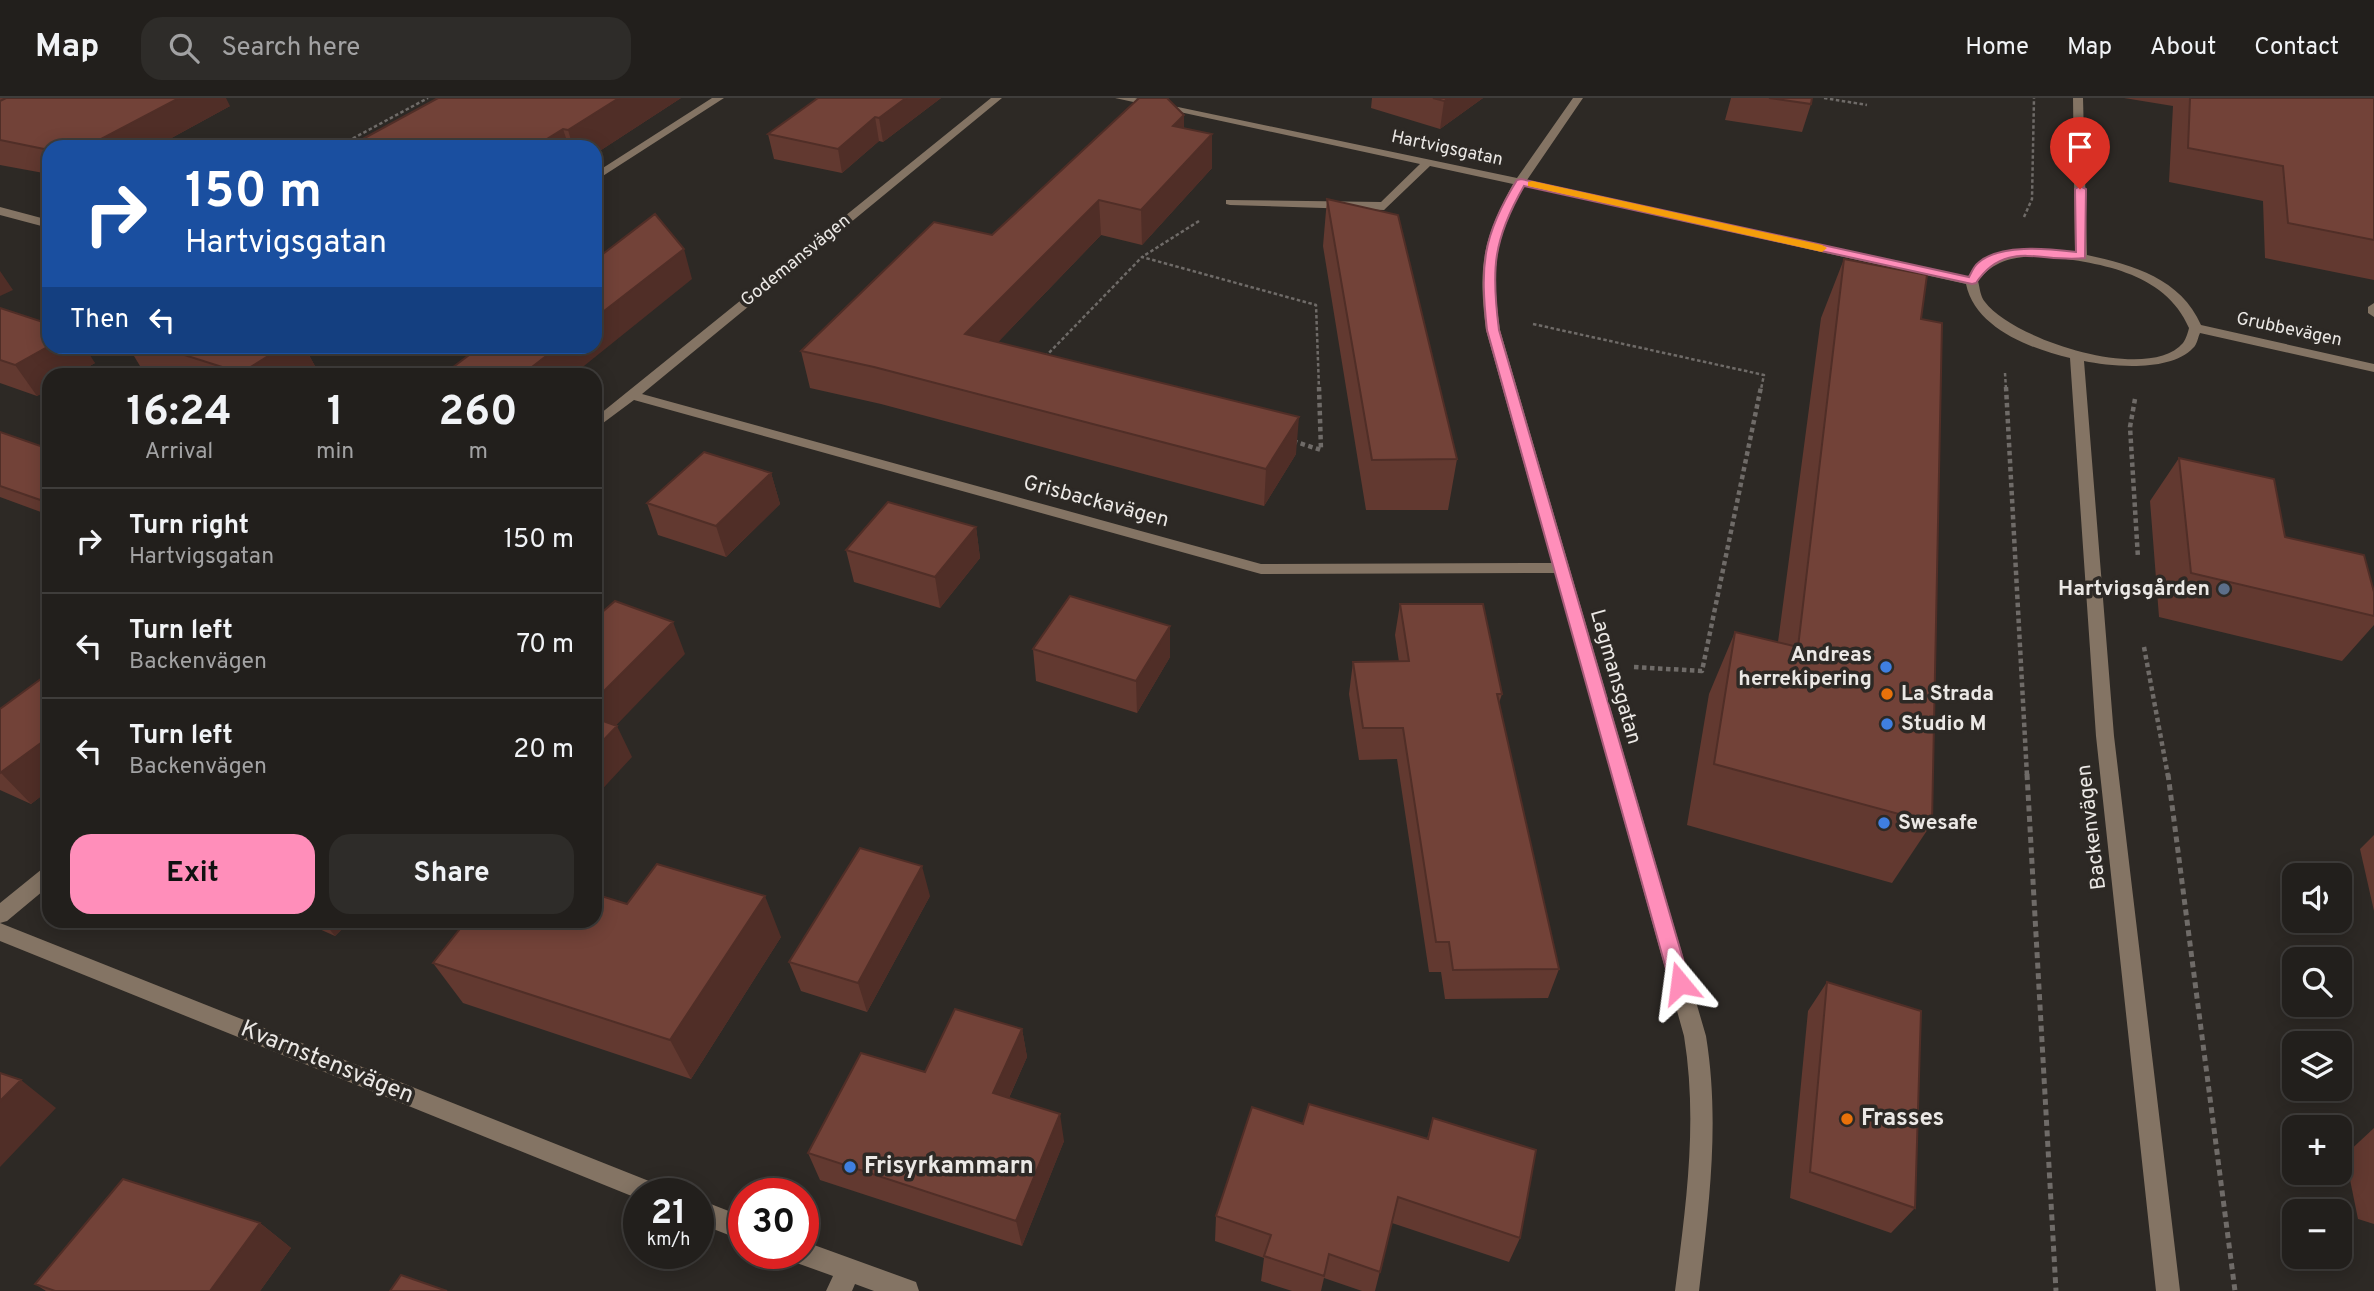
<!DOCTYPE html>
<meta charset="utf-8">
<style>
body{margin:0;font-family:Overpass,sans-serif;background:#2e2c29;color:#f1f3f6;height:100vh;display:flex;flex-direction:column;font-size:26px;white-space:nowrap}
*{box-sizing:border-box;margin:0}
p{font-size:23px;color:#a2a2a3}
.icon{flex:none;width:38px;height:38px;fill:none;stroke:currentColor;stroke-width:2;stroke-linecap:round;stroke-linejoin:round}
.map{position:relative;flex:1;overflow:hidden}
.sheet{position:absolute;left:42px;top:270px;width:560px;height:560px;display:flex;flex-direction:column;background:#221f1c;border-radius:21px;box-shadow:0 4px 18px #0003,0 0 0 2px #3f3d3b}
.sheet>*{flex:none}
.guide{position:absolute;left:42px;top:42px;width:560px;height:214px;border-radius:21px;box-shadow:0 4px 18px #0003,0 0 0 2px #3f3d3b;background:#1a4fa0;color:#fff;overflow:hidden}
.buttons{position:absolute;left:2282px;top:765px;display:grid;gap:14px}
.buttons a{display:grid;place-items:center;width:70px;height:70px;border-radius:14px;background:#221f1c;box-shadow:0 4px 18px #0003,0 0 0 2px #3f3d3b;font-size:35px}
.speed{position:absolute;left:623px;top:1080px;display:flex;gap:14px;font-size:35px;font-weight:700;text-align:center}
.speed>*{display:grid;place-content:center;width:91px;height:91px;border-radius:50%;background:#221f1c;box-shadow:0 4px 18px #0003,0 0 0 2px #3f3d3b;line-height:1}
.speed small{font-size:18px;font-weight:400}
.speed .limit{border:10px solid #d22;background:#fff;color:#111}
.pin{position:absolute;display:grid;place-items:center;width:60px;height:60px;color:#fff;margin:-72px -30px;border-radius:50% 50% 50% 0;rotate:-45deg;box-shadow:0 0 7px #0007}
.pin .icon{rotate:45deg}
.me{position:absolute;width:77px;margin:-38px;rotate:344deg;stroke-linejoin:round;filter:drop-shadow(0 0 5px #0008)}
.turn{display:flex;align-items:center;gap:24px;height:147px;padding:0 28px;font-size:32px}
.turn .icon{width:91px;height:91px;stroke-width:2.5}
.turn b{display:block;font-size:49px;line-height:60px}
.then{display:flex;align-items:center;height:66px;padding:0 28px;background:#0003;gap:14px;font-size:26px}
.eta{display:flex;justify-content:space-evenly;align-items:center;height:119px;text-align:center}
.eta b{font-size:42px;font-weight:700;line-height:49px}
.cta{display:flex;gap:14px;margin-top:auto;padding:14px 28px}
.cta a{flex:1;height:80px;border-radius:21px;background:#ff8eba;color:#111;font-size:28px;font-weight:700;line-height:80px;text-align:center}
.cta a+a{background:#2e2c29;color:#f1f3f6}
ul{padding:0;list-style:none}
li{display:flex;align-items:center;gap:21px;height:105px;padding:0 28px;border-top:2px solid #3f3d3b}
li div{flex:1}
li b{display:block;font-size:26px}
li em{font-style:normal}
header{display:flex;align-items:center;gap:42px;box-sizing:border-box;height:98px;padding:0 35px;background:#221f1c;border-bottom:2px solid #3f3d3b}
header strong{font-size:33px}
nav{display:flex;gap:38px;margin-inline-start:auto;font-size:24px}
.search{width:490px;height:63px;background:#2e2c29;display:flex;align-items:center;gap:18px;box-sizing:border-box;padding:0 24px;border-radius:21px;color:#a2a2a3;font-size:26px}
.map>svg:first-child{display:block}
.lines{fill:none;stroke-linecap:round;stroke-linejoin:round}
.path-far2{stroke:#6f6b68;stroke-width:2.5;stroke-dasharray:3.5 2.5;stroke-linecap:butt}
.path-far1{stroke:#6f6b68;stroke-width:4.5;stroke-dasharray:4.5 3.5;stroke-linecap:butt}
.path{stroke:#6f6b68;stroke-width:5;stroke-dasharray:6 4.5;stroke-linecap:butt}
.minor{fill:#847464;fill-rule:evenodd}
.wall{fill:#623930}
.shaded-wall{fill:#502e27}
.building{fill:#724238;stroke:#502e27;stroke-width:2}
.route{fill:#ff8eba;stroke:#a65c79;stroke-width:2}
.slow{fill:#f59e0b}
.service-dot{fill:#5c6f8a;stroke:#2d2925;stroke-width:2.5}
.shop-dot{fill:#3f7fe0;stroke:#2d2925;stroke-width:2.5}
.food-dot{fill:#e8710a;stroke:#2d2925;stroke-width:2.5}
.labels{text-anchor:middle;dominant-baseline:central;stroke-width:7;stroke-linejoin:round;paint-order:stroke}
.far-street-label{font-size:18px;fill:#ebe8e5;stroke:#2d2925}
.street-label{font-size:21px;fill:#ebe8e5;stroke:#2d2925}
.poi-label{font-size:21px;font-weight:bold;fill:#ebe8e5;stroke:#2d2925;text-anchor:start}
.near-street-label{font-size:24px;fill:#ebe8e5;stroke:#2d2925}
.near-poi-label{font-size:24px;font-weight:bold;fill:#ebe8e5;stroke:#2d2925;text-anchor:start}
</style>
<header>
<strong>Map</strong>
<div class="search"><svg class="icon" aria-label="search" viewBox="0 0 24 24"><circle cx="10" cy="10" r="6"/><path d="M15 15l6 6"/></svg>Search here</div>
<nav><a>Home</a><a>Map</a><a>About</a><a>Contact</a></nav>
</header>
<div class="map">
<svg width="2374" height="1193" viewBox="0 0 2374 1193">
<rect width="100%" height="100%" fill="#2d2925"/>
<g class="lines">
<path class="path-far2" d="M1824 0 1867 7
M337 49 428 0
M2024 119 2032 101 2034 0
M1199 123 1142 159 1316 207 1319 291
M1533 226 1764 277 1761 291
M1045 259 1142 159
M2005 275 2006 291"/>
<path class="path-far1" d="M2006 289 2027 678
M2135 301 2130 329 2138 460
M1293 343 1321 352 1319 289
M2144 549 2168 678
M1634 569 1702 573 1761 289"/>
<path class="path" d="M2027 676 2056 1193
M2168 676 2235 1193"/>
<path class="minor" d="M712 0H724L595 83V75Z
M991 0H1002L642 296 1261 466 1552 465 1486 232C1478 168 1482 143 1513 86L1430 68 1384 112 1230 107 1226 106V102L1381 104 1420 66 1115 0H1135L1517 80 1573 0H1583L1527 82 1969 179C1994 145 2038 149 2075 155L2073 0H2083L2087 157C2134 167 2181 181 2201 227L2374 266V274L2200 235C2198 239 2197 247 2193 250 2171 274 2113 269 2084 263L2114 638 2180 1193H2156L2096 638 2070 260C2031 251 1975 230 1966 186L1524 88C1494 144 1491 169 1500 232L1706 938C1720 1024 1709 1107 1699 1193H1675C1686 1107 1698 1024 1684 938L1555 475 1261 476 634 302 595 331V320ZM2041 158C2096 164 2165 173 2189 230 2188 234 2186 241 2183 245 2148 286 2012 241 1985 204 1980 198 1980 190 1978 183 1995 161 2015 159 2041 158Z
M0 109 49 122V130L0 117Z
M2374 205V219L2368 215V209Z
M49 769V788L7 823 0 825 654 1085 662 1088 666 1096H639V1101L0 843V805L42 771Z
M698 1101 744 1119V1143L698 1125Z
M803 1143 916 1184 919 1193H874L855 1186 852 1193H826L833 1178 794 1164 791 1155H803Z"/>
</g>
<path class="wall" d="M0 0 230 8 155 49H49V76L0 67Z
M681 0 595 56V49H348Z
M818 0H941L883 44 879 43 842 75 774 61 768 36Z
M1372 0H1483L1440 31 1371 10Z
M1731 0H1812L1811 6 1802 34 1725 22Z
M2124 0H2374V182L2265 160 2263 103 2169 84 2173 8Z
M1184 31 1212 70 1142 147 1101 137 998 244 1296 356 1264 408 881 306 810 290 801 253 992 137Z
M1327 101 1457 361 1448 412H1366L1323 148Z
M1844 161 1921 221 1932 725 1892 785 1687 727 1709 596 1735 534 1778 544 1821 220Z
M0 210 95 265 37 298 0 285Z
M128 248H304L316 270 305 276H168L140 268Z
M0 334 49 351V417L0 399Z
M2179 360 2285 439 2374 494V527L2342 563 2159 519 2150 403Z
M771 375 780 406 726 459 658 437 647 405Z
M976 429 980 460 940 510 854 484 846 452Z
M1400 506 1502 596 1499 605 1559 871 1548 900 1445 901 1441 874H1429L1397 661 1359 662 1349 596 1353 564H1399L1395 537Z
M1170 528V559L1137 615 1036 583 1033 551Z
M49 575V692L31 706 0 692V611Z
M2374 737V813L2360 751Z
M930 798 867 914 801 893 789 864Z
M627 806 781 839 691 981 463 905 433 865Z
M299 822H351L335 838Z
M1827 884 1915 1110 1891 1135 1790 1100 1808 913Z
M1022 931 1027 959 1009 1000 1064 1043 1022 1148 820 1082 808 1055 925 974Z
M1433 1020 1520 1140 1509 1164 1392 1125 1375 1193H1362L1324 1180 1321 1193H1292L1261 1183 1264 1160 1215 1143 1216 1118 1303 1026 1427 1041Z
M2374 1030V1126L2358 1121 2345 1057Z
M260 1125 291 1150 260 1193H46L35 1186Z"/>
<path class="shaded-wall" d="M179 0H226L230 8 155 49H86Z
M619 0H681L595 56V49H573L568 32Z
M906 0H941L883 44 879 20Z
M1449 0H1483L1440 31 1444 3Z
M1184 17V51L1173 28Z
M875 19 879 43 842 75 838 51Z
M563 31 569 49H534Z
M1212 36V70L1142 147 1141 112Z
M1099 102 1101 137 970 273 965 236Z
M684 151 692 181 574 276H523L559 248H595V220Z
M0 173 13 192 0 198Z
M49 248H84L95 265 75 276H49V291L37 298 15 267Z
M284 248H304L316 270 305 276H242L241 275Z
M1299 319 1296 356 1264 408 1266 371Z
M771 375 780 406 726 459 716 428Z
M976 429 980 460 940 510 935 479Z
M673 524 685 556 601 643 595 631V602Z
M1170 528V559L1137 615 1136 583Z
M617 628 632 659 595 699V651Z
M49 639V692L31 706 1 675Z
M922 768 930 798 867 914 858 885Z
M765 798 781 839 691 981 670 942Z
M322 822H351L335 838Z
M1022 931 1027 959 999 1022 993 995Z
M21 982 56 1010 0 1069V1003Z
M1060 1016 1064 1043 1022 1148 1016 1123Z
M260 1125 291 1150 260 1193H210Z"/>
<path class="building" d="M6 0H179L86 49 76 48 74 49H49V52L0 42V3Z
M438 0H619L568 32 563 31 534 49H348Z
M818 0H906L879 20 875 19 838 51 768 36Z
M1139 0H1167L1184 17 1173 28 1212 36 1141 112 1099 102 965 236 1299 319 1266 371 874 269 801 253 934 124 992 137Z
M1433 0H1449L1444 3Z
M1769 0H1812L1811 6Z
M2190 0H2374V142L2288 125 2283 68 2188 50Z
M1327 101 1398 117 1457 361 1372 362Z
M655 116 684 151 595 220V162Z
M1844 161 1927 177 1921 221 1942 225 1932 725 1714 666 1735 534 1798 549Z
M0 210 49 226V248L15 267 0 262Z
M156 248H284L241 275Z
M481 248H559L523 276H444Z
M0 334 49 351V405L0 388Z
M704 354 771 375 716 428 647 405Z
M2179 360 2274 381 2285 439 2364 457 2374 494V518L2191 475Z
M888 404 976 429 935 479 846 452Z
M1070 498 1170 528 1136 583 1033 551Z
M615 503 673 524 595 602V516L599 517Z
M1400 506H1483L1502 596H1497L1559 871 1453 872 1449 844H1436L1403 630H1363L1353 564 1409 563Z
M49 575V639L0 675V611Z
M595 620 617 628 595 651Z
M860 750 922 768 858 885 789 864Z
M657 766 765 798 670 942 433 865 467 822H595V796L627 806Z
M1827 884 1921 913 1915 1110 1810 1074Z
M955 911 1022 931 993 995 1060 1016 1016 1123 808 1055 861 955 925 974Z
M0 975 21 982 0 1003Z
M1309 1006 1428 1041 1433 1020 1536 1052 1520 1140 1398 1099 1380 1174 1329 1156 1324 1178 1264 1158 1271 1137 1216 1118 1252 1009 1303 1026Z
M123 1081 260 1125 210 1193H55L35 1186Z
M401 1177 447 1193H390Z"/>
<path class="route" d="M1521 81 1969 179C1971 175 1974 168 1978 165 2000 145 2049 151 2076 154L2075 91 2080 88 2086 91 2085 160C2043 166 2006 140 1976 185L1972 186 1524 88C1493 142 1491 171 1499 232L1690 885 1687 891 1680 893 1673 891 1670 885 1487 232C1480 168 1482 138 1517 82Z"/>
<path class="slow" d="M1532 83 1822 147 1827 150 1822 154 1528 88V84Z"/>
<circle class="service-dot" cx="2224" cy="491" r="7"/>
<g class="shop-dot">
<circle cx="1886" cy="569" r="7"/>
<circle cx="1887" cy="626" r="7"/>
<circle cx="1884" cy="725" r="7"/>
<circle cx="850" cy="1069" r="7"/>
</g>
<g class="food-dot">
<circle cx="1887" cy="596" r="7"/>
<circle cx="1847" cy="1021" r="7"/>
</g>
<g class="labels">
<g class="far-street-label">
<text transform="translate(1447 51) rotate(12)">Hartvigsgatan</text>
<text transform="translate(796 163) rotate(-39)">Godemansvägen</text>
<text transform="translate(2289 232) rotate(12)">Grubbevägen</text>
</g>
<g class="street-label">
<text transform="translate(1096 404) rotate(15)">Grisbackavägen</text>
<text transform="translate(1615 579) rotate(74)">Lagmansgatan</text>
<text transform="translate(2092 729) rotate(-97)">Backenvägen</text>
</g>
<g class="poi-label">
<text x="2210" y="491" text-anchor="end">Hartvigsgården</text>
<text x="1872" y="557" text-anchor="end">Andreas<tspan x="1872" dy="24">herrekipering</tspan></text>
<text x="1901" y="596">La Strada</text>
<text x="1901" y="626">Studio M</text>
<text x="1898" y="725">Swesafe</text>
</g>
<g class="near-street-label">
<text transform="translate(327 965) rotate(22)">Kvarnstensvägen</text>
</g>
<g class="near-poi-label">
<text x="1861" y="1021">Frasses</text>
<text x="864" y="1069">Frisyrkammarn</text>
</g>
</g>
</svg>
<div class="buttons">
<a><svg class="icon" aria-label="sound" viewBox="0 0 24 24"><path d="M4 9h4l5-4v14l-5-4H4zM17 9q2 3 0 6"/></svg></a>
<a><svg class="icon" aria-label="search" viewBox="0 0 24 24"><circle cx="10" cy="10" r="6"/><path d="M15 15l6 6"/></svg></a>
<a><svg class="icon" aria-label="layers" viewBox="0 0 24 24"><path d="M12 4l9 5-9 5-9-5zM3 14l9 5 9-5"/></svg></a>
<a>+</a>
<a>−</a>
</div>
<div class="speed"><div>21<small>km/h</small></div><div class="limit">30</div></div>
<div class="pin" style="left:2080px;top:91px;background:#d93025"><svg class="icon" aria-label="arrive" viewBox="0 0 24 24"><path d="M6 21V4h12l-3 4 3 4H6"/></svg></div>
<svg class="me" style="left:1680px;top:885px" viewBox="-20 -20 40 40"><path d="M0-17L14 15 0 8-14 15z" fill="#ff8eba" stroke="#fff" stroke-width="4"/></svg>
<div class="guide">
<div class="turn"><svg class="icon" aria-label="right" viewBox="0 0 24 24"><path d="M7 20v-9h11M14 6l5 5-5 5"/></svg><div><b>150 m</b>Hartvigsgatan</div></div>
<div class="then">Then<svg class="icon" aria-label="left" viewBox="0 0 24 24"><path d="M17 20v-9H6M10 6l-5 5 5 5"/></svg></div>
</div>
<section class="sheet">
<div class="eta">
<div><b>16:24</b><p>Arrival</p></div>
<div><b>1</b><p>min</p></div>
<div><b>260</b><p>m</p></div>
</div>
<ul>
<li><svg class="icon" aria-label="right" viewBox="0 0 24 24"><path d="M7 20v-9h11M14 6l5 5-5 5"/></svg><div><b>Turn right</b><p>Hartvigsgatan</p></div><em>150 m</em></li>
<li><svg class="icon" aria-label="left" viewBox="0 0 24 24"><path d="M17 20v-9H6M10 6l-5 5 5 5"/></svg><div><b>Turn left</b><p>Backenvägen</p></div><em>70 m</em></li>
<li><svg class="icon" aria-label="left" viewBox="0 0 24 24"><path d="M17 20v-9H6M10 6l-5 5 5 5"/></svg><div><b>Turn left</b><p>Backenvägen</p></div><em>20 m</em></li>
</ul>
<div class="cta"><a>Exit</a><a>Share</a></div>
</section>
</div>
